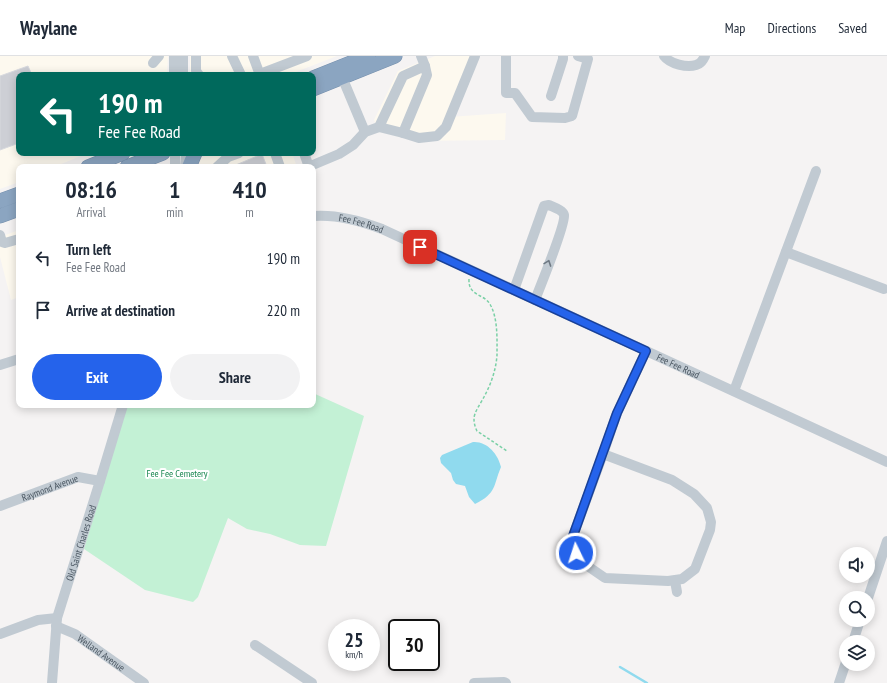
<!DOCTYPE html>
<style>
body{margin:0;font-family:"PT Sans Narrow",sans-serif;background:#f2f2f3;color:#1f2937;height:100vh;display:flex;flex-direction:column;font-size:15px;white-space:nowrap}
*{box-sizing:border-box;margin:0}
p{font-size:13px;color:#747a83}
.icon{flex:none;width:22px;height:22px;fill:none;stroke:currentColor;stroke-width:2;stroke-linecap:round;stroke-linejoin:round}
.map{position:relative;flex:1;overflow:hidden}
.drawer{position:absolute;left:16px;top:108px;width:300px;height:244px;display:flex;flex-direction:column;background:#fff;border-radius:8px;box-shadow:0 2px 10px #0003}
.drawer>*{flex:none}
.top-card{position:absolute;left:16px;top:16px;width:300px;height:84px;border-radius:8px;box-shadow:0 2px 10px #0003;background:#00695c;color:#fff;overflow:hidden}
.buttons{position:absolute;left:839px;top:491px;display:grid;gap:8px}
.buttons a{display:grid;place-items:center;width:36px;height:36px;border-radius:50%;background:#fff;box-shadow:0 2px 10px #0003;font-size:20px}
.speed{position:absolute;left:328px;top:563px;display:flex;gap:8px;font-size:20px;font-weight:700;text-align:center}
.speed>*{display:grid;place-content:center;width:52px;height:52px;border-radius:50%;background:#fff;box-shadow:0 2px 10px #0003;line-height:1}
.speed small{font-size:10px;font-weight:400}
.speed .limit{border:2px solid #111;border-radius:6px;background:#fff;color:#111}
.pin{position:absolute;display:grid;place-items:center;width:34px;height:34px;color:#fff;margin:-17px;border-radius:8px;box-shadow:0 2px 6px #0006}
.me{position:absolute;width:44px;margin:-22px;rotate:356deg;stroke-linejoin:round;filter:drop-shadow(0 0 3px #0008)}
.turn{display:flex;align-items:center;gap:14px;height:84px;padding:0 16px;font-size:18px}
.turn .icon{width:52px;height:52px;stroke-width:2.5}
.turn b{display:block;font-size:28px;line-height:34px}
.eta{display:flex;justify-content:space-evenly;align-items:center;height:68px;text-align:center}
.eta b{font-size:24px;font-weight:700;line-height:28px}
.action{display:flex;gap:8px;margin-top:auto;padding:8px 16px}
.action a{flex:1;height:46px;border-radius:24px;background:#2563eb;color:#fff;font-size:16px;font-weight:700;line-height:46px;text-align:center}
.action a+a{background:#f2f2f3;color:#1f2937}
ul{padding:0;list-style:none}
li{display:flex;align-items:center;gap:12px;height:52px;padding:0 16px}
li div{flex:1}
li b{display:block;font-size:15px}
li em{font-style:normal}
header{display:flex;align-items:center;gap:24px;box-sizing:border-box;height:56px;padding:0 20px;background:#fff;border-bottom:1px solid #e0e1e3}
header strong{font-size:19px}
nav{display:flex;gap:22px;margin-inline-start:auto;font-size:14px}
.map>svg:first-child{display:block}
.commercial{fill:#fdf9ef}
.green{fill:#c3f1d5}
.water{fill:#90daee}
.lines{fill:none;stroke-linecap:round;stroke-linejoin:round}
.stream{stroke:#90daee;stroke-width:2.5}
.building{fill:#cdcfd5;stroke:#d7d9de}
.highway-casing{stroke:#7690ad;stroke-width:15}
.path{stroke:#7ad0a6;stroke-width:1.5;stroke-dasharray:3 2;stroke-linecap:butt}
.minor{stroke:#c1cad2;stroke-width:10}
.highway{stroke:#8ba5c1;stroke-width:14}
.oneway{stroke:#6e7983}
.route-casing{stroke:#184099;stroke-width:10}
.route{stroke:#2563eb;stroke-width:7}
.labels{text-anchor:middle;dominant-baseline:central;stroke-width:4;stroke-linejoin:round;paint-order:stroke}
.street-label{font-size:10px;fill:#4a5661;stroke:#fff}
.park-label{font-size:10px;fill:#17864f;stroke:#fff}
</style>
<header>
<strong>Waylane</strong>
<nav><a>Map</a><a>Directions</a><a>Saved</a></nav>
</header>
<div class="map">
<svg width="887" height="627" viewBox="0 0 887 627">
<rect width="100%" height="100%" fill="#f5f3f3"/>
<path class="commercial" d="M0 0H168L167 19H19V97H88L54 111H19V126L0 133Z
M190 0H337L288 19H190Z
M435 0H473L449 61 506 57 505 84 414 85 378 75 374 64 398 15Z
M212 97H292L297 111H199L200 102Z
M19 174V241L11 244 0 201V181Z"/>
<path class="green" d="M313 337 364 360 326 490 300 489 270 478 247 473 228 462 198 541 193 546 145 534 84 493 127 349H313Z"/>
<path class="water" d="M473 386C487 385 498 398 501 411 493 430 497 437 475 448L469 441 465 430 456 428 453 424 451 417 441 407 440 402 442 399Z"/>
<g class="lines">
<path class="stream" d="M620 611 647 627"/>
</g>
<path class="building" d="M28 10 32 19H19V87L0 94V20Z
M262 98 267 111H231Z"/>
<g class="lines">
<defs>
<path id="highway" d="M313 22 368 0
M313 33 395 0
M88 111 123 97
M127 111 163 97
M189 111 195 97
M0 145 19 138
M0 160 19 153"/>
</defs>
<use href="#highway" class="highway-casing"/>
<path class="path" d="M469 223C468 241 485 237 491 250 498 264 497 284 497 299 496 314 491 328 484 341 481 347 474 356 474 363 474 367 475 371 477 375L507 395"/>
<g class="minor">
<path d="M174 0V19"/>
<path d="M183 0V19"/>
<path d="M196 0V15L199 19"/>
<path d="M232 0 241 19"/>
<path d="M253 0 260 19"/>
<path d="M421 0 425 10 427 19 403 77 419 82 437 80 446 71 475 0"/>
<path d="M506 0V37H515L532 61 565 62 572 60 588 3 578 0"/>
<path d="M664 0C670 8 687 12 696 9 701 8 703 4 705 0"/>
<path d="M153 7 159 0"/>
<path d="M260 18 307 0"/>
<path d="M342 21 365 76"/>
<path d="M551 40 563 3V0"/>
<path d="M403 77 379 71 403 20 425 10"/>
<path d="M275 97 280 111"/>
<path d="M304 97 309 111"/>
<path d="M175 111V97"/>
<path d="M185 111 186 97"/>
<path d="M217 111 228 101 239 97"/>
<path d="M308 111 339 98 353 89 365 76 379 71"/>
<path id="s1" d="M313 160C336 158 361 165 382 173L887 406"/>
<path d="M0 179 2 186 5 187 19 183"/>
<path d="M786 196 884 233"/>
<path d="M514 234 544 150 549 149C553 151 563 154 564 159 566 168 540 231 535 244"/>
<path d="M0 309 19 303"/>
<path d="M734 335 816 115"/>
<path d="M603 398 672 424 694 438 707 452 711 466 710 474 695 513 682 523 668 525 605 522 589 511 576 497 573 489V480Z"/>
<path d="M603 398 617 357 646 295"/>
<path id="s2" d="M0 450 78 421 100 425"/>
<path d="M675 525 677 536"/>
<path d="M868 542 887 485"/>
<path id="s3" d="M56 570 75 578 144 627"/>
<path d="M0 578 38 564 57 562"/>
<path d="M853 586 860 564"/>
<path d="M255 589 312 627"/>
<path id="s4" d="M52 627 57 562 100 425 123 349"/>
<path d="M474 627 504 626 506 627"/>
<path d="M839 627 846 606"/>
</g>
<use href="#highway" class="highway"/>
</g>
<defs><path id="oneway-chevron" d="M-2-3.5L2.5 0L-2 3.5" fill="none" stroke-width="1.6" stroke-linecap="round" stroke-linejoin="round"/></defs>
<use class="oneway" href="#oneway-chevron" transform="translate(548 207) rotate(-70)"/>
<g class="lines">
<defs>
<path id="route" d="M420 191 646 295 617 357 573 480V489L576 497"/>
</defs>
<use href="#route" class="route-casing"/>
<use href="#route" class="route"/>
</g>
<g class="labels">
<g class="street-label">
<text stroke="none"><textPath href="#s1" startOffset="49">Fee Fee Road</textPath></text>
<text stroke="none"><textPath href="#s1" startOffset="397">Fee Fee Road</textPath></text>
<text stroke="none"><textPath href="#s2" startOffset="53">Raymond Avenue</textPath></text>
<text stroke="none"><textPath href="#s4" startOffset="144">Old Saint Charles Road</textPath></text>
<text stroke="none"><textPath href="#s3" startOffset="53">Welland Avenue</textPath></text>
</g>
<g class="park-label">
<text x="177" y="417">Fee Fee Cemetery</text>
</g>
</g>
</svg>
<div class="buttons">
<a><svg class="icon" aria-label="sound" viewBox="0 0 24 24"><path d="M4 9h4l5-4v14l-5-4H4zM17 9q2 3 0 6"/></svg></a>
<a><svg class="icon" aria-label="search" viewBox="0 0 24 24"><circle cx="10" cy="10" r="6"/><path d="M15 15l6 6"/></svg></a>
<a><svg class="icon" aria-label="layers" viewBox="0 0 24 24"><path d="M12 4l9 5-9 5-9-5zM3 14l9 5 9-5"/></svg></a>
</div>
<div class="speed"><div>25<small>km/h</small></div><div class="limit">30</div></div>
<div class="pin" style="left:420px;top:191px;background:#d93025"><svg class="icon" aria-label="arrive" viewBox="0 0 24 24"><path d="M6 21V4h12l-3 4 3 4H6"/></svg></div>
<svg class="me" style="left:576px;top:497px" viewBox="-20 -20 40 40"><circle r="17" fill="#2563eb" stroke="#fff" stroke-width="3"/><path d="M0-11L8 9 0 5-8 9z" fill="#fff"/></svg>
<div class="top-card">
<div class="turn"><svg class="icon" aria-label="left" viewBox="0 0 24 24"><path d="M17 20v-9H6M10 6l-5 5 5 5"/></svg><div><b>190 m</b>Fee Fee Road</div></div>
</div>
<section class="drawer">
<div class="eta">
<div><b>08:16</b><p>Arrival</p></div>
<div><b>1</b><p>min</p></div>
<div><b>410</b><p>m</p></div>
</div>
<ul>
<li><svg class="icon" aria-label="left" viewBox="0 0 24 24"><path d="M17 20v-9H6M10 6l-5 5 5 5"/></svg><div><b>Turn left</b><p>Fee Fee Road</p></div><em>190 m</em></li>
<li><svg class="icon" aria-label="arrive" viewBox="0 0 24 24"><path d="M6 21V4h12l-3 4 3 4H6"/></svg><div><b>Arrive at destination</b></div><em>220 m</em></li>
</ul>
<div class="action"><a>Exit</a><a>Share</a></div>
</section>
</div>
